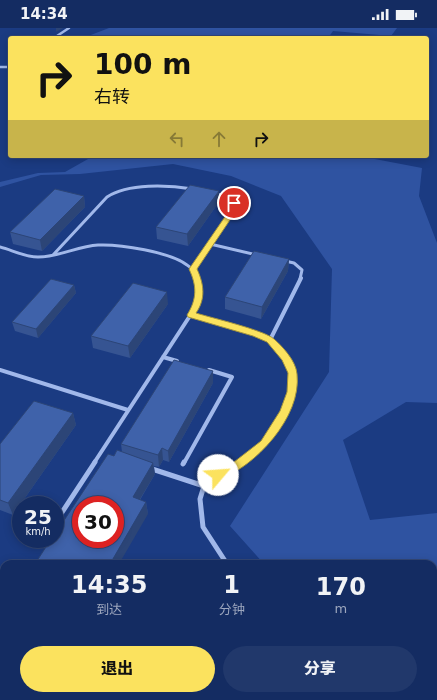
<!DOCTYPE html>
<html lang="zh">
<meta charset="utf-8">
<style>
body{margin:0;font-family:"DejaVu Sans","Noto Sans SC",sans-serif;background:#21386b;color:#f1f3f6;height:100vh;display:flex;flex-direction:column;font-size:15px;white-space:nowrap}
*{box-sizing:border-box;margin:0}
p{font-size:13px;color:#9da7be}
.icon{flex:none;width:22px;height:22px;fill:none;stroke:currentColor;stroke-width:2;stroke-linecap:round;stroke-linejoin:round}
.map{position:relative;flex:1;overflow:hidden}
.details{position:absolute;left:0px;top:532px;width:437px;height:140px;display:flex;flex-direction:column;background:#142c62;border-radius:12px 12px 0 0;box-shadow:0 2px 10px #0003,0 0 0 1px #334877}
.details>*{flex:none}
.banner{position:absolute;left:8px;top:8px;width:421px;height:122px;border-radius:4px;box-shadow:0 2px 10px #0003,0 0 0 1px #334877;background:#fbe25e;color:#111;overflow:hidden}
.speed{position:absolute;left:12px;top:468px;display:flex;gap:8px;font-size:20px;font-weight:700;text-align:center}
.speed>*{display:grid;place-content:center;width:52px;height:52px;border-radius:50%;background:#142c62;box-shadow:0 2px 10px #0003,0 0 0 1px #334877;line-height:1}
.speed small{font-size:10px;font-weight:400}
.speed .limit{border:6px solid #d22;background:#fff;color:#111}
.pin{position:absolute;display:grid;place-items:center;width:34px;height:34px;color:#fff;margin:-17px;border:2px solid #fff;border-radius:50%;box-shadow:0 1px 4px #0007}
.me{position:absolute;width:44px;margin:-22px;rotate:63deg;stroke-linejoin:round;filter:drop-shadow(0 0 3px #0008)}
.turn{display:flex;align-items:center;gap:14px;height:84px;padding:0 20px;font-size:18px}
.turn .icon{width:52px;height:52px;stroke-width:2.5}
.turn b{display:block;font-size:28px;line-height:34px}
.lanes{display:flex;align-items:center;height:38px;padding:0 20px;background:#0003;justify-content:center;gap:20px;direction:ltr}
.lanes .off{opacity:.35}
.eta{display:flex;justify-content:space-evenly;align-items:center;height:68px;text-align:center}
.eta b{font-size:24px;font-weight:800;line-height:28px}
.cta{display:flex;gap:8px;margin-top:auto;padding:8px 20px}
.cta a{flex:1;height:46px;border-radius:24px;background:#fbe25e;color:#111;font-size:16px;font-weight:800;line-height:46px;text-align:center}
.cta a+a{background:#21386b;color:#f1f3f6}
.status{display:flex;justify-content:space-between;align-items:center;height:28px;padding:0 20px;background:#142c62;direction:ltr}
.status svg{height:11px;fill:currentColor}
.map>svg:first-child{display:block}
.green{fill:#2f53a1}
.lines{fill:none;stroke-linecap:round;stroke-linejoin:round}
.minor-far3{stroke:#a1b8ea;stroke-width:2.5}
.minor-far2{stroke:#a1b8ea;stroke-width:3}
.minor-far1{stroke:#a1b8ea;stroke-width:4}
.minor{stroke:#a1b8ea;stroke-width:5}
.wall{fill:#365492}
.shaded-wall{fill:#2c4577}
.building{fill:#3f62aa;stroke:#2c4577;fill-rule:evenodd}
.route{fill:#fbe25e;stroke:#a3933d}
</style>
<div class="status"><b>14:34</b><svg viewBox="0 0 49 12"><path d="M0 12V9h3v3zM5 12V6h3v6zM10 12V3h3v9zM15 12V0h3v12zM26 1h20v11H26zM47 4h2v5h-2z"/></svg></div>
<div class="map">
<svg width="437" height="672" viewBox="0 0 437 672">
<rect width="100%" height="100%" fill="#1b3b82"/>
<path class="green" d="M109 0H397L391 8 333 3 328 10H83Z
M82 128H359L422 140 419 168 437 215V375L406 374 343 412 370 492 437 485V672H425L414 668H433V536H264L230 498 329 344 332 241 281 168 231 148 173 136 80 146 41 147 0 159V154L38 145 65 144 88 131Z"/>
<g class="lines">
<path class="minor-far3" d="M54 10 69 0
M0 39H10"/>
<path class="minor-far2" d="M210 216 234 180 230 171 215 165
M0 219C12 222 25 229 38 229 59 229 78 218 98 217 120 216 170 224 187 237 192 240 196 245 198 251
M53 227 107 169C128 155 168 157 193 161
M285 233 294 235 302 242 300 251
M193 241 210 216 257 227"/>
<path class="minor-far1" d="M191 287 256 306 270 312 286 331 293 345 292 364 285 385 264 416 241 435
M270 312 301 250
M163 329 177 333
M0 342 128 382
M94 435 197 277 199 263 197 250
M184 435 232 349 209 342"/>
<path class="minor" d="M183 436 184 434
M149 440 204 458
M55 495 95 434
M227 536 203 499 200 471 204 458 218 447 242 434
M0 620H4
M323 668 336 672"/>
</g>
<path class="wall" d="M84 168 85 179 42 223 13 216 10 204Z
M219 174 188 218 157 211 156 199Z
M289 231 288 243 261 291 225 281V269Z
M74 257 76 265 38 310 15 303 12 294Z
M168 276 130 330 93 320 91 308Z
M213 355 169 434 163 432 159 439 154 438 155 446 140 472 146 474 148 486 114 428 122 424 121 416Z
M73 385 76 397 13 487 0 482V416Z"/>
<path class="shaded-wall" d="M56 0H63L56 4Z
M219 163V174L188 218 187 206Z
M84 168 85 179 42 223 40 212Z
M289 231 288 243 261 291 262 279Z
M74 257 76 265 38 310 36 301Z
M167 264 168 276 130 330 128 318Z
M213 343V355L169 434 168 423Z
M73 385 76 397 13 487 8 475Z
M162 420 163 432 159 439 158 427Z
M153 435 155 446 134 481 133 469Z
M146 474 148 486 119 536H110Z"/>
<path class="building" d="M190 157 219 163 187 206 156 199Z
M55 161 84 168 40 212 10 204Z
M254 223 289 231 262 279 225 269Z
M51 251 74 257 36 301 12 294Z
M133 255 167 264 128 318 91 308Z
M174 332 213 343 168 423 162 420 158 427 121 416Z
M34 373 73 385 8 475 0 472V416Z
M117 422 153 435 133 469 146 474 110 536H35L51 511H55V506L108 426 114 428ZM81 477H115V511H81Z"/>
<path class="route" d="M234 173 238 175V180L197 241C204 256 206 271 196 285 212 290 264 302 274 311 283 319 296 333 297 346 302 389 255 439 218 452L214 450 212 447 214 444 234 434 261 413 280 383 287 364 288 345 282 332 267 314 253 308 188 289 187 287C197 271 197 258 189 241L231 180V175Z"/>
</svg>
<div class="speed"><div>25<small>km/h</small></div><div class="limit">30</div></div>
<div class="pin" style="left:234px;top:175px;background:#d93025"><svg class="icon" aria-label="arrive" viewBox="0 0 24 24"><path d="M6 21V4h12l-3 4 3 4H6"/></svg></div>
<svg class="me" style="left:218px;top:447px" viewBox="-20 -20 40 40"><circle r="19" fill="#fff"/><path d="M0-13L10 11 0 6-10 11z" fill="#fbe25e"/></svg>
<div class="banner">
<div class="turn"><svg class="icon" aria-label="right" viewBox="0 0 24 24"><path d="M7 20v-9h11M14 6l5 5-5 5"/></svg><div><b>100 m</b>右转</div></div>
<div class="lanes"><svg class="icon off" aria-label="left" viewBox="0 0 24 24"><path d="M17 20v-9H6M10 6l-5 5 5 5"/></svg><svg class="icon off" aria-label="ahead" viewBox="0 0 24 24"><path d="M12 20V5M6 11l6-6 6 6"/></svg><svg class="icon" aria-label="right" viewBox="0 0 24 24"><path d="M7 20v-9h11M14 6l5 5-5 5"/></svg></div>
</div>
<section class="details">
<div class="eta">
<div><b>14:35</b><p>到达</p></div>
<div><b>1</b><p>分钟</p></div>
<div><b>170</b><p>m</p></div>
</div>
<div class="cta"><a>退出</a><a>分享</a></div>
</section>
</div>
